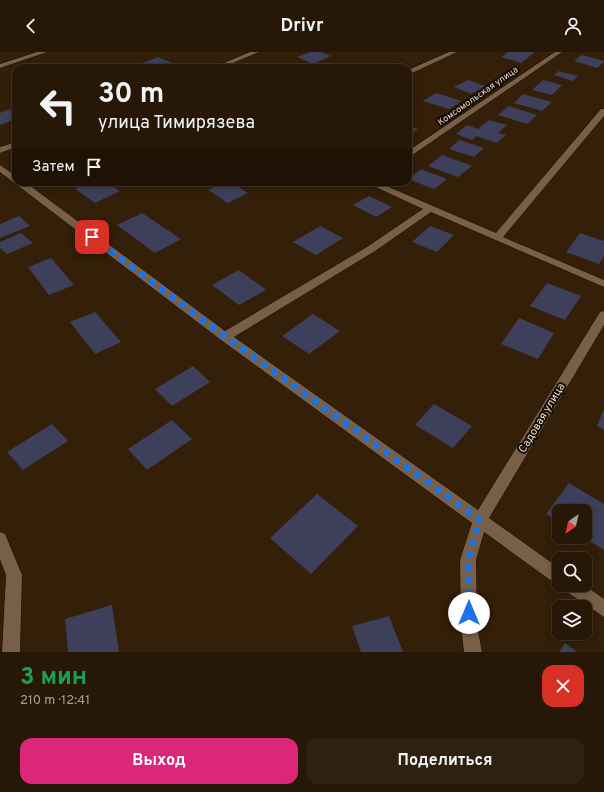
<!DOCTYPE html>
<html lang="ru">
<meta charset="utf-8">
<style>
body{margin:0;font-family:Overpass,sans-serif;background:#2f2010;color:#f1f3f6;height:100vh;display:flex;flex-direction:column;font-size:15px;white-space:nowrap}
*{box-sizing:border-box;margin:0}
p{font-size:13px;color:#a49f9b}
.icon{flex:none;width:22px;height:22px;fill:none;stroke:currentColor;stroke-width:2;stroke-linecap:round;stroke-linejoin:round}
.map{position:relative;height:600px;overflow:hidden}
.sheet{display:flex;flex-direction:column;background:#271706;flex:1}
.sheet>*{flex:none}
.hud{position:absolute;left:12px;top:12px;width:400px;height:122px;border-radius:12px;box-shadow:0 2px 10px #0003,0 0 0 1px #433628;background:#271706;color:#f1f3f6;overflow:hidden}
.needle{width:26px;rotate:214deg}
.controls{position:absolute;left:552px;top:452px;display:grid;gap:8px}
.controls a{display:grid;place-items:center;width:40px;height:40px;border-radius:8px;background:#271706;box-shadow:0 2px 10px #0003,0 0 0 1px #433628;font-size:20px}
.pin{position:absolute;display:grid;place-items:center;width:34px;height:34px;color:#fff;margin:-17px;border-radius:8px;box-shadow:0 2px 6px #0006}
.me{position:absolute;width:44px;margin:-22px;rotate:0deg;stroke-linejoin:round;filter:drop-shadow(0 0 3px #0008)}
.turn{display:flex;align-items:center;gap:14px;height:84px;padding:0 20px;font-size:18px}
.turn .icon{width:52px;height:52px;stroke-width:2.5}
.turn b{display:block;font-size:28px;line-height:34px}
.then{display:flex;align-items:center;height:38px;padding:0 20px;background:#0003;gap:8px;font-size:15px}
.round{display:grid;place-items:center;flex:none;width:42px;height:42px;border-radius:12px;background:#2f2010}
.head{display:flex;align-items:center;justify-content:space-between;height:68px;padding:0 20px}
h1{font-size:24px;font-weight:700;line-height:30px;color:#1e9e55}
.button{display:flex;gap:8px;margin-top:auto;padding:8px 20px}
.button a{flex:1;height:46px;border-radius:12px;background:#db2777;color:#fff;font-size:16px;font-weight:700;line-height:46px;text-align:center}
.button a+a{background:#2f2010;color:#f1f3f6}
header{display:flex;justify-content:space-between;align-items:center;height:52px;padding:0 20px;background:#271706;font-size:18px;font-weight:700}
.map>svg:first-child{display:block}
.building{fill:#3e3f5b}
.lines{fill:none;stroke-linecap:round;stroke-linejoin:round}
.minor-casing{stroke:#1b0800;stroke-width:1}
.minor{fill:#786048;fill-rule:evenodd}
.route{stroke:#1a73e8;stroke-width:7;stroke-dasharray:0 12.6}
.labels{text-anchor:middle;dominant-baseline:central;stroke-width:4;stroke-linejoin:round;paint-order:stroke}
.far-street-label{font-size:9px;fill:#ecded1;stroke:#140b04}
.street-label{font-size:11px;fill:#ecded1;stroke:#140b04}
</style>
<header><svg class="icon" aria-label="back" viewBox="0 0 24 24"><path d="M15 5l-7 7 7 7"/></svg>Drivr<svg class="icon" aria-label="person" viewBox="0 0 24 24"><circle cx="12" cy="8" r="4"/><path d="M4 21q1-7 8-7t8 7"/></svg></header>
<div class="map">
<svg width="604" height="600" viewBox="0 0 604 600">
<rect width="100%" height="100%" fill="#341f08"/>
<path class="building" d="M310 0H321L331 4 313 12 297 5Z
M508 0H535L521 11 501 5Z
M582 3 604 9V10L597 16 574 9Z
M158 5 172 11 158 16H144L137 13Z
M559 19 578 24 573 29 554 23Z
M468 28 486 34 471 42 454 35Z
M543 28 562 33 552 43 532 38Z
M436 41 462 49 449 57 423 49Z
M523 42 552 50 542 59 514 51Z
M509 54 537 63 527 72 498 63Z
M9 57 16 62V67L0 73V61Z
M489 68 507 73 498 81 506 83 497 91 476 84 472 88 456 82 467 73 478 77Z
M408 74 418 77 408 84Z
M459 88 484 96 474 105 449 97Z
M442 103 472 114 458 125 428 114Z
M421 117 447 127 434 137 408 127Z
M91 130H105L120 139 95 151 75 137Z
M226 130H230L248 141 228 151 208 138Z
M369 144 392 155 376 165 353 153Z
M142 161 181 187 155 201 117 173Z
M19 164 30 174 0 186V172Z
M320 174 343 186 316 203 293 190Z
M430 174 454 183 437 200 412 190Z
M21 181 33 191 7 202 0 196V190Z
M580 181 604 189V204L599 212 566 200Z
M51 206 74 233 49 243 28 215Z
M239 218 266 238 239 253 212 233Z
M547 231 581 244 565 268 530 254Z
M95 260 121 290 95 302 70 270Z
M313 262 340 279 309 302 282 284Z
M519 266 554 281 538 307 501 292Z
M193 314 210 330 172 354 155 337Z
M434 352 472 374 453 396 415 373Z
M604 357V378L597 374Z
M172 368 192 387 147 418 128 397Z
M52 372 68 389 23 418 7 400Z
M569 431 604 452V498L585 486V459H559V470L546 462Z
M317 442 358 474 311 522 270 486Z
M112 553 119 600H68L65 567Z
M389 564 403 600H361L352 574Z
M565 591 577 600H559Z"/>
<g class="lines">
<defs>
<path id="minor" d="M37 0H47L0 16V12Z
M250 0H259L221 16H212Z
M449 0H457L408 23V18Z
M555 0H562L408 106V99Z
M601 57H604V64L503 185 604 228V235L431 160 375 199 234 285 478 458 600 260 604 259V273L489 466 559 516V533L553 530 484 480 476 508 477 574 482 600H464L461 574 460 508 472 471 221 288 0 120V113L16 124V130H25L225 279 367 195 423 157 365 130H377L496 181Z
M16 90V95L0 101V95Z
M0 480 5 482 22 523 20 600H2L6 523 0 507Z
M562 533H584L604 547V565L564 538Z"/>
</defs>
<use href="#minor" class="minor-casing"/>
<use href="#minor" class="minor"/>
</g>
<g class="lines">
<path class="route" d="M92 185 226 285 480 468 468 508 469 561"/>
</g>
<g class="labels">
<g class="far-street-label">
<text transform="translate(478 44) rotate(-35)">Комсомольская улица</text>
</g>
<g class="street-label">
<text transform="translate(542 366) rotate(-59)">Садовая улица</text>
</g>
</g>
</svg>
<div class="controls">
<a><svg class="needle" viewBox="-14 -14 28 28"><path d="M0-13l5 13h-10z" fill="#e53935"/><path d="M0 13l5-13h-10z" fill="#a49f9b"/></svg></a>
<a><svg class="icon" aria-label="search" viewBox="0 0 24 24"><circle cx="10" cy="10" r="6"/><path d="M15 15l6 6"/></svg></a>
<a><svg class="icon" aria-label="layers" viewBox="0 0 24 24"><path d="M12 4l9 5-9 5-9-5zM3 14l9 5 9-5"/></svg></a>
</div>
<div class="pin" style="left:92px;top:185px;background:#d93025"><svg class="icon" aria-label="arrive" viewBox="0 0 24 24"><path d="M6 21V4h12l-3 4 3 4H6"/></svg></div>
<svg class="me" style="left:469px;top:561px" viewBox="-20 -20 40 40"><circle r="19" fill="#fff"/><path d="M0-13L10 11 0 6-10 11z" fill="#1a73e8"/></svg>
<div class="hud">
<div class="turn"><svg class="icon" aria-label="left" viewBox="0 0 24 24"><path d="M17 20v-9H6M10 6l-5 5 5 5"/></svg><div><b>30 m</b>улица Тимирязева</div></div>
<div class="then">Затем<svg class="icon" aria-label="arrive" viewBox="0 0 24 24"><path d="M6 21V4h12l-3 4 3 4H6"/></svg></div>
</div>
</div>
<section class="sheet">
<div class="head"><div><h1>3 мин</h1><p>210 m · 12:41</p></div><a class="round" style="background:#d93025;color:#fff"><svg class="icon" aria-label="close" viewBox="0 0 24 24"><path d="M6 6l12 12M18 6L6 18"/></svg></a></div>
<div class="button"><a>Выход</a><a>Поделиться</a></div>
</section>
